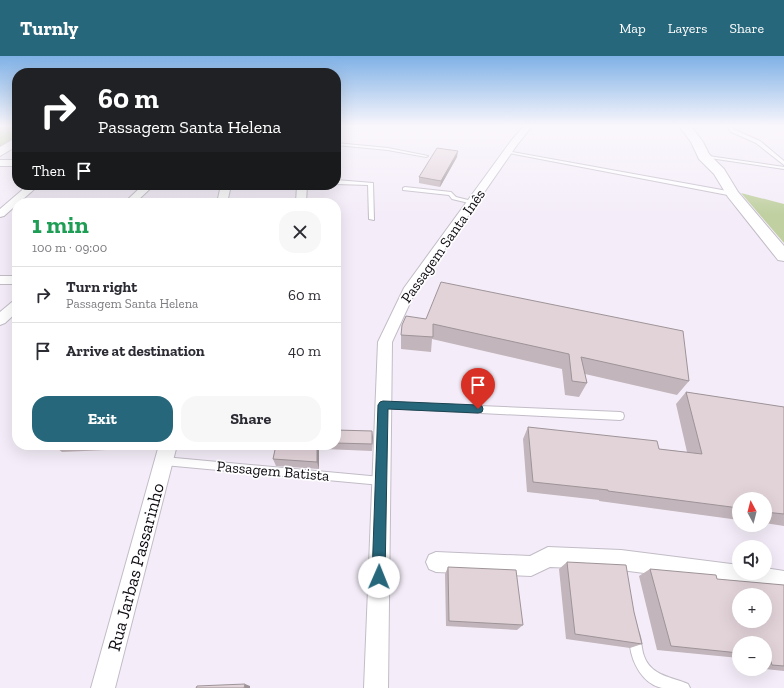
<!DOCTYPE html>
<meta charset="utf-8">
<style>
body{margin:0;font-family:"Zilla Slab",serif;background:#f7f7f7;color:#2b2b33;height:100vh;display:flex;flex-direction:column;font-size:15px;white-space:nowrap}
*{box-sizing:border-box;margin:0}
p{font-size:13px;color:#7c7c81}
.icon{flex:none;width:22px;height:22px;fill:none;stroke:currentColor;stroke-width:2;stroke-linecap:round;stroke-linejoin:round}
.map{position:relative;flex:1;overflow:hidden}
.sheet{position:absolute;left:12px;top:142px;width:329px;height:252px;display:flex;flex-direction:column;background:#fff;border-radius:16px;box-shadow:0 4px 16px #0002}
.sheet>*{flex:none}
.top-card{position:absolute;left:12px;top:12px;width:329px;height:122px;border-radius:16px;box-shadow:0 4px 16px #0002;background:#202124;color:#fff;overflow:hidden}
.needle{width:26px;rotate:353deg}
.fabs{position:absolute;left:732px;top:436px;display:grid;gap:8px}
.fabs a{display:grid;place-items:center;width:40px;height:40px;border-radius:50%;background:#fff;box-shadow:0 4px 16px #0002;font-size:20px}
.pin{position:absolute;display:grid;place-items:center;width:34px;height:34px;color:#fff;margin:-41px -17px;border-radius:50% 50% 50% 0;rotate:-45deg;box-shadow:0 0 4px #0007}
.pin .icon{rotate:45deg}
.me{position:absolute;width:44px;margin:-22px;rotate:1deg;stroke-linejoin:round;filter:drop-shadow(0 0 3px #0008)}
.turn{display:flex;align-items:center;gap:14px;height:84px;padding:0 20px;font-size:18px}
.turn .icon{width:52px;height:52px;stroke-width:2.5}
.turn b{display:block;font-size:28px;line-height:34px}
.then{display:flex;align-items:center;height:38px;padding:0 20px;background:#0003;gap:8px;font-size:15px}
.round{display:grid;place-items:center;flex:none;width:42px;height:42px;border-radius:16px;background:#f7f7f7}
.headline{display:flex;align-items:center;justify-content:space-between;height:68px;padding:0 20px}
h1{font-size:24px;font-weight:700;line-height:30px;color:#1e9e55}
.button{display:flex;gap:8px;margin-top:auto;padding:8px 20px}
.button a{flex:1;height:46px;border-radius:16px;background:#27677c;color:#fff;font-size:16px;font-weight:700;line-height:46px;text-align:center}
.button a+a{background:#f7f7f7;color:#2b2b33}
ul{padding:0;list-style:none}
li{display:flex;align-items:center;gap:12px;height:56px;padding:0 20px;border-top:1px solid #e1e1e2}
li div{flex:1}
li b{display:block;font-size:15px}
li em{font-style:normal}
header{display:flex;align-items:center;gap:24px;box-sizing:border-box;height:56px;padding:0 20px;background:#27677c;color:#fff}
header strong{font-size:19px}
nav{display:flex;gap:22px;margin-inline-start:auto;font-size:14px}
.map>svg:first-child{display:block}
.green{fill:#c0d0a0}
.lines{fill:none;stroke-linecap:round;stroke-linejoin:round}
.lane-casing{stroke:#c2bcc7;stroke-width:2}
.street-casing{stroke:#c2bcc7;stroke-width:2}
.secondary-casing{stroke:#c2bcc7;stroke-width:2}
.lane{fill:#fff;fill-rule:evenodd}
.street{fill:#fff;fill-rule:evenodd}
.secondary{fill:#fff;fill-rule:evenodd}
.wall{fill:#c2b5bb}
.shaded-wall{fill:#9e9498}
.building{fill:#e2d3d9;stroke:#9e9498;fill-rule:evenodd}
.route{fill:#27677c;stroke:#194351}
.labels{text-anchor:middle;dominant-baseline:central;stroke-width:3.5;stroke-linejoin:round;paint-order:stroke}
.street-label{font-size:15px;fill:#0f0c10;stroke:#fefdff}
.near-street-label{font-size:18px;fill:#0f0c10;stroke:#fefdff}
</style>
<header>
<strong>Turnly</strong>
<nav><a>Map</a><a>Layers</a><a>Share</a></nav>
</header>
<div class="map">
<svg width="784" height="632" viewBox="0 0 784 632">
<rect width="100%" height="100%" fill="#f4edf9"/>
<path class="green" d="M0 70H17V81L0 92Z
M741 137 784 148V187Z"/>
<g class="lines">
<defs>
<path id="lane" d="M727 70H731L735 74 760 85 784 105V109L756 87 731 76Z
M336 87 388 92 428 100 426 101 388 94 336 89Z
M507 95 733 136 736 138 733 140 509 97 507 96Z
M701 99 784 111V113L703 101H701Z
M336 124 373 127 374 164 369 163 368 129 336 128Z
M405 131 451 136 456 141 476 146 473 148 452 143 449 139 403 134V132Z
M383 346 620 356 623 357 624 360 623 363 620 364 383 352 380 351 379 349 380 347Z
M164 401 381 421 384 422 386 425 384 428 381 429 164 409 161 408 159 405 161 402Z
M634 573 638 575C642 583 641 592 644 600 651 620 672 621 688 628L690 632C682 632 671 632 662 632 643 628 632 607 630 590 629 584 628 580 630 575Z"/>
<path id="street" d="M524 70H532L517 89 415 236 392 286 388 632H364L378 286 404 232 511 85Z
M0 104H17V110H0Z
M28 129H39L4 160 0 161V153Z
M143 129H154L135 147H124Z
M221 129H231L227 147H217Z
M297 129H307L306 147H296Z
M0 220H17V228H0Z
M17 245V256L5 267 0 269V256L12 246Z
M159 389H177L115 632H91Z
M548 491 621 494 739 509V517H765V512L784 515V535L621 514 550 511 531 520 436 516 429 513 426 506 429 499 436 496 530 500Z"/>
<path id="secondary" d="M679 70H691L703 86 709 98 724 113 738 136 784 190V205L778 204 728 141 714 118 699 103 691 86Z
M17 81V90L0 100V91Z"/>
</defs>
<use href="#lane" class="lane-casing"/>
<use href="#street" class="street-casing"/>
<use href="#secondary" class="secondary-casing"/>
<use href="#lane" class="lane"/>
<use href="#street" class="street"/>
<use href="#secondary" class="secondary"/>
</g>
<path class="wall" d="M457 101 440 131 419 127V121Z
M406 260 689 325 677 339 585 318 587 327 579 341 565 339 562 313 432 283 431 296 401 293V279Z
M686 336 784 351V470L765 467V443H739V464L599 445V444L527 436 523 383 528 371 659 393 687 396 676 348Z
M336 374 372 375V395L324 393 323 389H336Z
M53 389H151V392L62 396Z
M276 389H318L319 392V413L276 410 273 403Z
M567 506 634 556 642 588 630 592 566 583 559 513Z
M448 511 523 569 517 574 446 570 445 518Z
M650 513 717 523 784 529V615L765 613V587H739V602L657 594 639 520Z"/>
<path class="shaded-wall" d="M458 95 457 101 440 131 441 125Z
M372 375 373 381 372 395Z
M148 389H151V392Z
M317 389H318L319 392V413L317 406Z
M245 628 250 630V632H244Z"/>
<path class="building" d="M437 92 458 95 441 125 419 121Z
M441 226 683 275 689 325 581 301 587 327 572 325 569 298 433 268V281L401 279 402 269 406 260 426 263Z
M686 336 784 351V458L765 456V443H739V452L608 435V434L533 426 528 371 657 385 659 393 702 398Z
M336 374 372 375V388L336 387Z
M276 389H317V406L273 403Z
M567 506 626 509 634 556 642 588 575 578Z
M448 511 516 514 523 569 449 565Z
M650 513 716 519 717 523 784 529V610L772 609 769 600 765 599V587H739V597L671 590ZM739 539H765V565H739Z
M245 628 244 632H196L197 630Z"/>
<linearGradient id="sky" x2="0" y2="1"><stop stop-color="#7fb1e6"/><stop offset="0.44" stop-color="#faf7fc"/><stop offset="1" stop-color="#faf7fc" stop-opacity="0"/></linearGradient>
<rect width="784" height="159" fill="url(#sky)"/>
<path class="route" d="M383 345 478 349 482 350 483 353 482 356 478 357 388 353 385 521 383 525 379 527 374 525 372 521 378 349 380 346Z"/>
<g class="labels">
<g class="street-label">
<text transform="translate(443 190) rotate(-55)">Passagem Santa Inês</text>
<text transform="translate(273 415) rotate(5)">Passagem Batista</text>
</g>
<g class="near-street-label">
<text transform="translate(136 511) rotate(-75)">Rua Jarbas Passarinho</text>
</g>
</g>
</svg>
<div class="fabs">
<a><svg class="needle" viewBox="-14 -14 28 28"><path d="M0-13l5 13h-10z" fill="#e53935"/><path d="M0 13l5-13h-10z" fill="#7c7c81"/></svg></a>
<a><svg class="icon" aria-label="sound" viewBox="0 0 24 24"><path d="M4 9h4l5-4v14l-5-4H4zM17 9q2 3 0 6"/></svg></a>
<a>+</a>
<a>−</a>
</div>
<div class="pin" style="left:478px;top:353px;background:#d93025"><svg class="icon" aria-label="arrive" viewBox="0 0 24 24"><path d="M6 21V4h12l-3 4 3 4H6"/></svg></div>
<svg class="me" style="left:379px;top:521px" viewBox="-20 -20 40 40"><circle r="19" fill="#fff"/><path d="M0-13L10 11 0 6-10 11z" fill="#27677c"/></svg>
<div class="top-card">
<div class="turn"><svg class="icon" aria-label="right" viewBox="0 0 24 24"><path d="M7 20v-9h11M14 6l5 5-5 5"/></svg><div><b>60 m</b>Passagem Santa Helena</div></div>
<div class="then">Then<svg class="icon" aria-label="arrive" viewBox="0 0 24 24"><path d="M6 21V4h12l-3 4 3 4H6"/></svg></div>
</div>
<section class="sheet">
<div class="headline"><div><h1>1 min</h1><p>100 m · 09:00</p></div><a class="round"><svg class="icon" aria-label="close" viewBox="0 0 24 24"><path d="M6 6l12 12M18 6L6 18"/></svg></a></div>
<ul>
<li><svg class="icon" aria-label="right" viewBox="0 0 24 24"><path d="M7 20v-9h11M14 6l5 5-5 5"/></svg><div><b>Turn right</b><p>Passagem Santa Helena</p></div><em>60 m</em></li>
<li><svg class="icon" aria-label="arrive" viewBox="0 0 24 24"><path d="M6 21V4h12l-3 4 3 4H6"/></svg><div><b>Arrive at destination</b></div><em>40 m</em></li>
</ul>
<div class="button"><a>Exit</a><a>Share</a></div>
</section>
</div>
